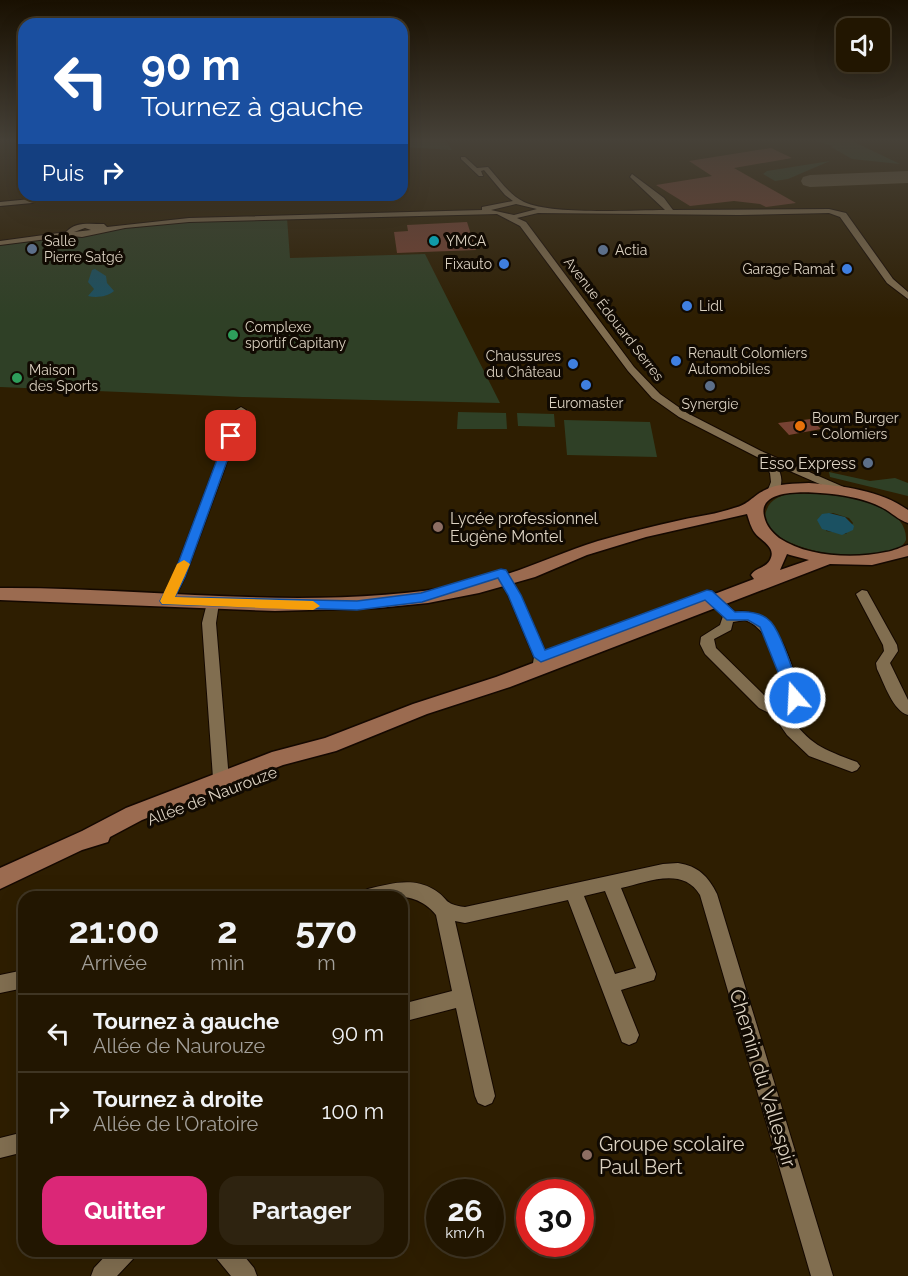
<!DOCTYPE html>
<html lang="fr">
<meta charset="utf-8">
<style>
body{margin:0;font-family:Raleway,sans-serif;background:#2e2310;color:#f1f3f6;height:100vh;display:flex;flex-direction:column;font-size:22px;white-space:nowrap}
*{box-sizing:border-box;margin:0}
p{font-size:20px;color:#a29f99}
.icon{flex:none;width:33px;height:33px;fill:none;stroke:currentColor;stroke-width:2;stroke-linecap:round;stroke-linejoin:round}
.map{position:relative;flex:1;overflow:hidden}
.panel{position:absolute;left:18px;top:891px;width:390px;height:366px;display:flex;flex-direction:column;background:#221601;border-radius:18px;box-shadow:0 6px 24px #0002,0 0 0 2px #3f3523}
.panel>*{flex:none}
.guide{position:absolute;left:18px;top:18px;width:390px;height:183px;border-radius:18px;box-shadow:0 6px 24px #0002,0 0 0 2px #3f3523;background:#1a4fa0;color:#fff;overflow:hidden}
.fabs{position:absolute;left:836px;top:18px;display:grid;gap:12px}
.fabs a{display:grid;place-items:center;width:54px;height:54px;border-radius:12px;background:#221601;box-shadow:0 6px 24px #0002,0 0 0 2px #3f3523;font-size:30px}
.speed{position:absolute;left:426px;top:1179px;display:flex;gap:12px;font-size:30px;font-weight:700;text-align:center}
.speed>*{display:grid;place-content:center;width:78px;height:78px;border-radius:50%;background:#221601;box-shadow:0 6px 24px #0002,0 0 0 2px #3f3523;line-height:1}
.speed small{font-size:15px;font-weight:400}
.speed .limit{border:9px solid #d22;background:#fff;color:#111}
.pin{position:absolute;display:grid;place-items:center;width:51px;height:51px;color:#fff;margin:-26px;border-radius:12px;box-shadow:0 3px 9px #0006}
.me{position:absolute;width:66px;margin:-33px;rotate:341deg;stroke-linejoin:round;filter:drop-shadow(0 0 4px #0008)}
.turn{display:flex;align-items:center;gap:21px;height:126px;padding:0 24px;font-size:27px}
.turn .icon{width:78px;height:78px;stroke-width:2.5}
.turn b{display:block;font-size:42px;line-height:51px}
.then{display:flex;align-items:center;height:57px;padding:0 24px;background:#0003;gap:12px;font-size:22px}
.eta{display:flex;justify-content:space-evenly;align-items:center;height:102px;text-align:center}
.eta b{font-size:36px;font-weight:700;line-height:42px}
.cta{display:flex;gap:12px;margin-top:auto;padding:12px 24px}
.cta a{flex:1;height:69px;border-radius:18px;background:#db2777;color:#fff;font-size:24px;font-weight:700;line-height:69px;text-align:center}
.cta a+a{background:#2e2310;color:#f1f3f6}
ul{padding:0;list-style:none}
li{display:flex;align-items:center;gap:18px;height:78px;padding:0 24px;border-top:2px solid #3f3523}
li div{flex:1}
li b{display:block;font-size:22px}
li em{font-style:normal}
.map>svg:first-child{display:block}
.green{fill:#2f4026;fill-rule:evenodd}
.water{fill:#1b5162}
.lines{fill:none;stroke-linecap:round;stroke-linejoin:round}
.taxiway{fill:#65573e;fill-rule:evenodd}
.building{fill:#774233}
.street-casing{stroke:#140800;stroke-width:2}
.secondary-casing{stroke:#140800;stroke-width:3}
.street{fill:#816e50;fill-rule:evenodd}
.secondary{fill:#9b6b50;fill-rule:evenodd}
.route{fill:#1a73e8;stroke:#114b97;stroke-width:1.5}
.slow{fill:#f59e0b}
.culture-dot{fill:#0f9aa8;stroke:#110a02;stroke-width:2}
.service-dot{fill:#5c6f8a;stroke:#110a02;stroke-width:2}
.shop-dot{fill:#3f7fe0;stroke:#110a02;stroke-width:2}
.leisure-dot{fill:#2e9e5b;stroke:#110a02;stroke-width:2}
.food-dot{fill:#e8710a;stroke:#110a02;stroke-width:2}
.education-dot{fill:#8d6e63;stroke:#110a02;stroke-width:2}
.labels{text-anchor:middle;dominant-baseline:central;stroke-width:6;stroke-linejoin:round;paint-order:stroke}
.far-poi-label{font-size:14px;fill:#dcd2c2;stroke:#110a02;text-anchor:start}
.far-street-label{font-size:14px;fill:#dcd2c2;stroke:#110a02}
.poi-label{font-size:16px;fill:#dcd2c2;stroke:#110a02;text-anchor:end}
.street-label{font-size:16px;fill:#dcd2c2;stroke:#110a02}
.near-street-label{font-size:20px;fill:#dcd2c2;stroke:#110a02}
.near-poi-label{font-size:20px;fill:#dcd2c2;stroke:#110a02;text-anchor:start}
</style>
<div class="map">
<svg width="908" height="1276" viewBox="0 0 908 1276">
<rect width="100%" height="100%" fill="#2e1e01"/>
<path class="green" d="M402 139H445L452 150 404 147Z
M809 139H848L900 164 852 159 831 147 833 146Z
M830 161 788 179 775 181 763 174 767 171Z
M287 218 290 258 425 254 500 403 242 397 0 387V243L155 221Z
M458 412 506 413 507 429H457Z
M517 413 554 414 555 427 518 426Z
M564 420 650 422 657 457 567 455Z
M829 472 870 481 895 478 908 483V496L830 477Z
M789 494C816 492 908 496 906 540 891 574 748 550 767 509 771 499 780 496 789 494ZM833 513 849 518 853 523 846 534 826 531V514Z"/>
<path class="water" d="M95 269 106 276 107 283 114 291C107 297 96 298 88 296L94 289 88 282 92 270Z
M829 513 845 517 854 526 853 530 842 535 822 529 817 520 822 514Z"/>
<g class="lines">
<path class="taxiway" d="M908 171V183L810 187 803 185 801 181 803 177 810 175Z"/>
</g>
<path class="building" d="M771 148 792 158 734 168 796 203 766 207 760 204 734 201 690 206 656 185 712 176 689 161Z
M467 222 476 250 397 253 394 232 408 231 407 225Z
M811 419 821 429 789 435 778 423Z"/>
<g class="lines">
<defs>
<path id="street" d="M461 157H465L477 168 488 167C499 179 509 195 524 202 551 215 631 210 665 210L630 177 632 174 664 198 673 210 829 209 846 213 893 279 908 292V299L887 283 840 217 829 213 739 215 538 213 517 218 526 222 634 367 660 394 687 413 761 451 846 488V492H838L776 465C783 476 783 484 777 494H769L767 492 771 482 770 473 759 458 679 417 652 398 628 371 520 226 497 214 189 222 125 228 82 237 71 236 0 245V241L66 232C76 221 90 224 104 224L107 227 189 218 482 210V207L513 201 505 195 484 170 481 171 483 176H479L461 159ZM516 204 537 209 514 215 491 210ZM85 228 91 230 74 232Z
M42 195H52L32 203 0 206V202L31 199Z
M241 407 246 410 185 577 172 604H162L161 601 173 577 236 410Z
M501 569 505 570 520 595 548 657 544 673 539 674 532 669 534 657 508 595 495 573Z
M707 590 712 591 735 612C779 606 790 663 802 695L796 710 787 713C810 745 822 749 857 762L860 766 857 770 852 772 809 756 787 735 773 715 759 708 705 654 700 644 701 637 720 625 723 616 701 594ZM745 620C772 630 779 670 788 695L785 702 779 705 769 700 716 648 714 639 731 630 733 622Z
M862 590 867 591 897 645 898 651 890 663 908 700V715C893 711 884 683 877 669L876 663 884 651 883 645 856 594Z
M213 599 219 603 216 623 230 792 228 797 222 798 216 797 214 792 202 623 207 603Z
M678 863C698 866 708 876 717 894L833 1276H811L700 895C683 866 647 882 621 888L656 974 654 980 621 990 639 1035 636 1042 629 1045 622 1042 568 900 465 923 455 921 495 1096 492 1103 485 1106 478 1103 475 1096 456 1008 402 1022V1004L452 991 436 915C416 890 389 897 359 897L362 892 368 889C390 884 412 877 433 889 450 899 442 904 465 907L663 864ZM605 891 636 968 615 974 584 896Z
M24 970V988L0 993V975Z
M24 1132V1152L0 1158V1138Z
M110 1251H136L133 1259 117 1276H91L94 1268Z
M214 1251H240L254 1268 257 1276H231L217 1259Z"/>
<path id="secondary" d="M809 483C843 486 880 490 908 510V523C898 520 890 511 881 507 866 499 848 496 832 494 815 492 757 486 764 516 766 526 772 532 779 538 807 557 854 559 886 552 894 551 901 547 908 545V556L872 565 830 564 510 687 427 714 336 751 283 765 142 820 110 837 108 842 82 850 0 889V868L82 831 126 808 272 752 325 738 413 704 496 677 754 579 751 575C755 568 766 568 770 560 777 547 761 541 755 533 751 528 749 520 747 514L646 537 587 555 535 577 479 593 428 603 378 608 275 611 0 600V588C162 587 311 614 474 583 518 574 556 554 598 541 626 533 653 526 681 520 699 516 717 514 734 508 750 504 752 496 765 490 778 483 795 484 809 483ZM787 554 790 555 809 560 780 570Z"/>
</defs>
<use href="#street" class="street-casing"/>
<use href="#secondary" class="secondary-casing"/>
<use href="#street" class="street"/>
<use href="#secondary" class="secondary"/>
</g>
<linearGradient id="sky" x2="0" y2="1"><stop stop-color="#191001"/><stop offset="0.44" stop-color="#464138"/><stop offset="1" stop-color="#464138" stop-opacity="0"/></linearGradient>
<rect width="908" height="318" fill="url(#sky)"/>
<path class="route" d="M227 433H235L236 436 185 577 175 597 357 601 421 593 501 569 506 570 521 595 545 650 707 590 712 591 735 612C747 611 762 612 771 622 783 636 795 679 802 698L795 703 790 702 760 627 748 620H727L705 600 541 662 534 657 508 595 498 578 422 602 357 610 162 604 160 601 173 577Z"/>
<path class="slow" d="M184 560 190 564 175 597 313 601 320 606 313 610 162 604 160 601 177 564Z"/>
<circle class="culture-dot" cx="434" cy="241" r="6"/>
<g class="service-dot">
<circle cx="32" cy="249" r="6"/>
<circle cx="603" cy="250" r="6"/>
<circle cx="710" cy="386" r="6"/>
<circle cx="868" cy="463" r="6"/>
</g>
<g class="shop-dot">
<circle cx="504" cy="264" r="6"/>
<circle cx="847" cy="269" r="6"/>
<circle cx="687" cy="306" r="6"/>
<circle cx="676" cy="361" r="6"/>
<circle cx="573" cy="364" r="6"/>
<circle cx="586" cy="385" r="6"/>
</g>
<g class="leisure-dot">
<circle cx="233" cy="335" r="6"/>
<circle cx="17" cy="378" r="6"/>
</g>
<circle class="food-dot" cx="800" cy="426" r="6"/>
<g class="education-dot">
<circle cx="438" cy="527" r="6"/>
<circle cx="587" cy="1155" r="6"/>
</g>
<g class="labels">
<g class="far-poi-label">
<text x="44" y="241">Salle<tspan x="44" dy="16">Pierre Satgé</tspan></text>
<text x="446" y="241">YMCA</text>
<text x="615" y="250">Actia</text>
<text x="492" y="264" text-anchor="end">Fixauto</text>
<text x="835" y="269" text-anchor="end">Garage Ramat</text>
<text x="699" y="306">Lidl</text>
<text x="245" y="327">Complexe<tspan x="245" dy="16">sportif Capitany</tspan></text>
<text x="688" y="353">Renault Colomiers<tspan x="688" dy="16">Automobiles</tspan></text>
<text x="561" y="356" text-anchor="end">Chaussures<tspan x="561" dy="16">du Château</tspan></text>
<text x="29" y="370">Maison<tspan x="29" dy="16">des Sports</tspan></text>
<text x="586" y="403" text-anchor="middle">Euromaster</text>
<text x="710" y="404" text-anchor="middle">Synergie</text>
<text x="812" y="418">Boum Burger<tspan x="812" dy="16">- Colomiers</tspan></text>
</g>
<g class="far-street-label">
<text transform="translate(614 319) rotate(52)">Avenue Édouard Serres</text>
</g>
<g class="poi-label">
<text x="856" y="463">Esso Express</text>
<text x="450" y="518" text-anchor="start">Lycée professionnel<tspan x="450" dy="18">Eugène Montel</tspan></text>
</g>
<g class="street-label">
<text transform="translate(212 796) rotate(-21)">Allée de Naurouze</text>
</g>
<g class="near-street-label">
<text transform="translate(763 1078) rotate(73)">Chemin du Vallespir</text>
</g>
<g class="near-poi-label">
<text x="599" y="1144">Groupe scolaire<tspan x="599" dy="23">Paul Bert</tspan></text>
</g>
</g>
</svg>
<div class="fabs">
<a><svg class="icon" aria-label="sound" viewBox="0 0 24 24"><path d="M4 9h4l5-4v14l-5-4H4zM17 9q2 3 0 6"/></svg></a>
</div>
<div class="speed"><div>26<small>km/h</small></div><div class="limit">30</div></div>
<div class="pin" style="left:231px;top:436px;background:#d93025"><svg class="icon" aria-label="arrive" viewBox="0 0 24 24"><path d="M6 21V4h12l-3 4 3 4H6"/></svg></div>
<svg class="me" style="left:795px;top:698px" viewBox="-20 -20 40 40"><circle r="17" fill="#1a73e8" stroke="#fff" stroke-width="3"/><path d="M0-11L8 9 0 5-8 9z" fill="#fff"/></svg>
<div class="guide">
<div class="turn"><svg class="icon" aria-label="left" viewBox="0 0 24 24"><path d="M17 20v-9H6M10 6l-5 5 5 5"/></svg><div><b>90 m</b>Tournez à gauche</div></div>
<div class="then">Puis<svg class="icon" aria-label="right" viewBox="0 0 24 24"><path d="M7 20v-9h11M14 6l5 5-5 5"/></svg></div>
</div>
<section class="panel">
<div class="eta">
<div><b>21:00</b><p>Arrivée</p></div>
<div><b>2</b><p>min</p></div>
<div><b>570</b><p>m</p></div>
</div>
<ul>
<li><svg class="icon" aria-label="left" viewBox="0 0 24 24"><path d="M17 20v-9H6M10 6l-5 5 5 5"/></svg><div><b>Tournez à gauche</b><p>Allée de Naurouze</p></div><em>90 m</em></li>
<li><svg class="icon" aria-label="right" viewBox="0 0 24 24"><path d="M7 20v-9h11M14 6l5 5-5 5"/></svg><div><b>Tournez à droite</b><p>Allée de l'Oratoire</p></div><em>100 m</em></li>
</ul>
<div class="cta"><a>Quitter</a><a>Partager</a></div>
</section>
</div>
